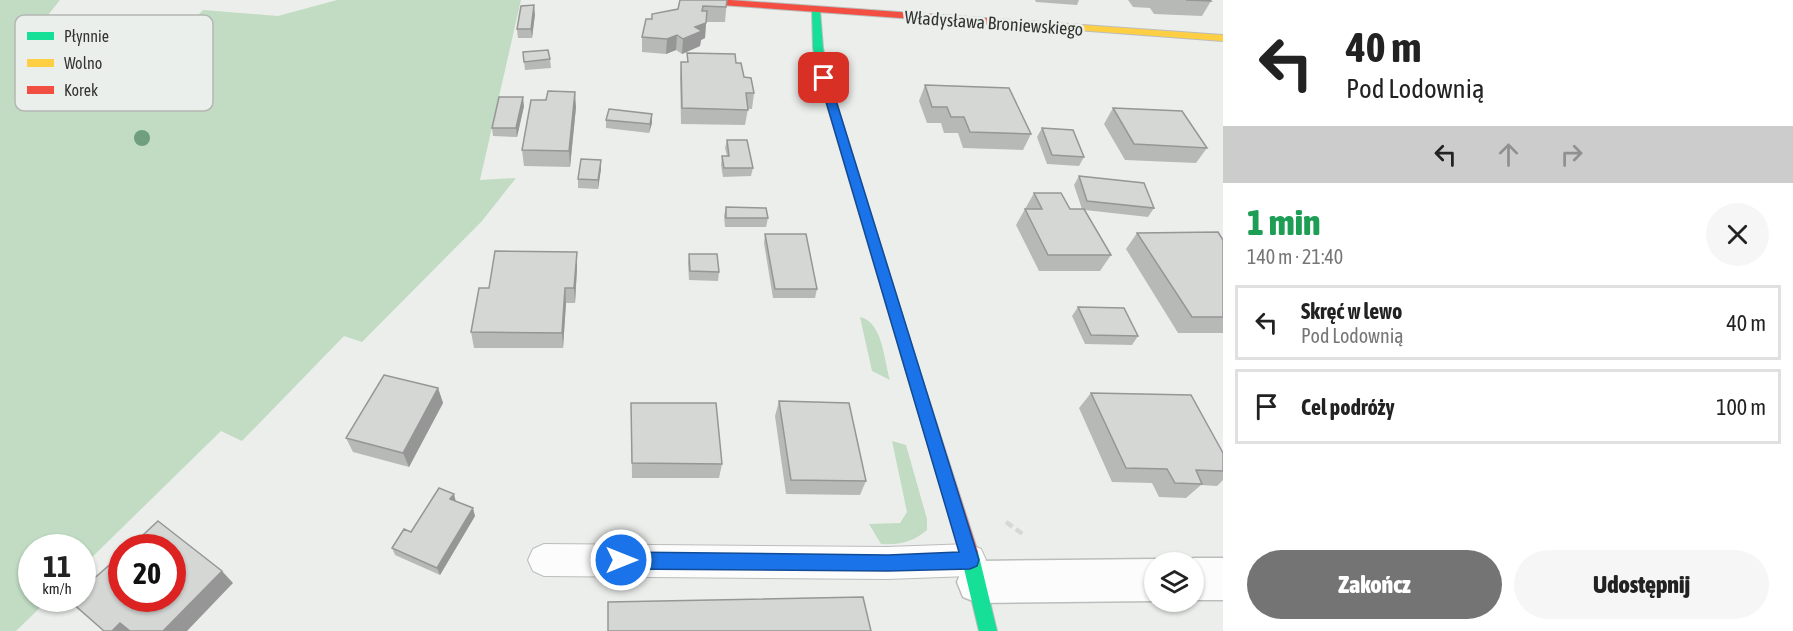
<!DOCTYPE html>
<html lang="pl">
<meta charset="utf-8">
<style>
body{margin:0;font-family:"Asap Condensed",sans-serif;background:#f6f6f6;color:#222;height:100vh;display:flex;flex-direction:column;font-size:22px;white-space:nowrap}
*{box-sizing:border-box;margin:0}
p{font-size:20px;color:#767676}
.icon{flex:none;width:33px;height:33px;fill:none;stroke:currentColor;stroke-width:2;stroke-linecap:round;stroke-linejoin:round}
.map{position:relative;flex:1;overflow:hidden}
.sheet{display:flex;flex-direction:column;background:#fff;width:570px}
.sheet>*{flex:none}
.banner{background:#fff;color:#222;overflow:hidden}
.controls{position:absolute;left:1144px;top:552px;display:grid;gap:12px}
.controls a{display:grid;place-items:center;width:60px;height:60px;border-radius:50%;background:#fff;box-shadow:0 2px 4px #0004;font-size:30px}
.speed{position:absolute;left:18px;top:534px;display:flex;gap:12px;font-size:30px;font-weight:700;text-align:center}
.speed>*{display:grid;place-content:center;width:78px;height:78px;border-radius:50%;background:#fff;box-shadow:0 2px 4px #0004;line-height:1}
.speed small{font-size:15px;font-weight:400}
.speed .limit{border:9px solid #d22;background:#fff;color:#111}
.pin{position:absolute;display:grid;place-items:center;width:51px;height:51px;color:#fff;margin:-26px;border-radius:12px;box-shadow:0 3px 9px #0006}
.me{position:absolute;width:66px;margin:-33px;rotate:90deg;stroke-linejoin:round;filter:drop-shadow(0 0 4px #0008)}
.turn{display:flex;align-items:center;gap:21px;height:126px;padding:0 24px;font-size:27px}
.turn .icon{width:78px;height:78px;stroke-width:2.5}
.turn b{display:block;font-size:42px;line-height:51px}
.lanes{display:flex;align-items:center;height:57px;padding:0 24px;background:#0003;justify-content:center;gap:30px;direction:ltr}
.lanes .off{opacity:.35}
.round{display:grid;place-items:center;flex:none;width:63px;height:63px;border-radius:32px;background:#f6f6f6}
.headline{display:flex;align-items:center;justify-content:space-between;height:102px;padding:0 24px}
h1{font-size:36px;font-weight:800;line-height:45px;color:#1e9e55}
.primary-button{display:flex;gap:12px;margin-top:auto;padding:12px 24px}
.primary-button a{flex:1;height:69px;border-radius:36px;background:#737473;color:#fff;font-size:24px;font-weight:800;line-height:69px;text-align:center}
.primary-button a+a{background:#f6f6f6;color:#222}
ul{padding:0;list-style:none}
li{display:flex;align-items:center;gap:18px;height:75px;margin:0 12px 9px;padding:0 12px;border:3px solid #e0e0e0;border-radius:0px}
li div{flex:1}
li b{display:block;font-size:22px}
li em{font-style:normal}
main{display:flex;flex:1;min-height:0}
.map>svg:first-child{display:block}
.green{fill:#c1dcc3}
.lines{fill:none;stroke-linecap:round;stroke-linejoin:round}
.lane-casing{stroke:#bbbdbc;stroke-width:2}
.street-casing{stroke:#bbbdbc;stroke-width:3}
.fast-casing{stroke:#bbbdbc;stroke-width:2}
.slow-casing{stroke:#bbbdbc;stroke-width:2}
.jam-casing{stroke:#bbbdbc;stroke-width:2}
.path{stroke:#d6d7d6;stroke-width:4.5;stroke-dasharray:8 4;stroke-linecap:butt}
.lane{fill:#fcfcfc;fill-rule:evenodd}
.street{fill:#fcfcfc;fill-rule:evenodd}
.fast{fill:#16e098;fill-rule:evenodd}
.slow{fill:#ffcf43;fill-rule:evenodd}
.jam{fill:#f24e42;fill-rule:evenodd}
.tree{fill:#6f9f7d}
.wall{fill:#b7b9b7}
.shaded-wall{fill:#959695}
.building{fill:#d5d7d5;stroke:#959695;stroke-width:1.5}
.route{fill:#1a73e8;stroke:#114b97;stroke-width:1.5}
.labels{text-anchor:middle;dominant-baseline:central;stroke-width:5;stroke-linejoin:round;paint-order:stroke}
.far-street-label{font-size:18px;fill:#323332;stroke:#ebefeb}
.key{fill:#ebefeb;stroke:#b4b7b4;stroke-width:1.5}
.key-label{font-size:16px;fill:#323332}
</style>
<main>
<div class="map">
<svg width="1223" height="631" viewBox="0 0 1223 631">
<rect width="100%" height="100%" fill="#eceeec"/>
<path class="green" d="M0 0H60L21 49 170 44 203 10 278 16 337 0H521L480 180 516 178 482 221 362 342 344 336 242 441 221 431 83 566 82 548H32V598L49 599 16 631H0Z
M860 317C883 322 884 361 890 380L872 371Z
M892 441 906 445 927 519V530C913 542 900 545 881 544L869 524 900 523 907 512Z"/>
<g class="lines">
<defs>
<path id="lane" d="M544 544 887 547 970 544 981 549 986 560 981 571 970 576 887 579 544 576 533 571 528 560 533 549Z"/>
<path id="street" d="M1194 558H1223V600H1194V562H1183Z
M1155 559 1163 562H1155V601L978 603 963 597 957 582 963 567 978 561Z"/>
<path id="fast" d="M816 7 820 10 823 48 829 78 920 372 918 376H908L906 372 819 78 813 48 812 10Z
M969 544 975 546 978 552 997 631H979L960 552 963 546Z"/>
<path id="slow" d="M998 19 1223 35V41L995 24V20Z"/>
<path id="jam" d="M689 0H730L998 19 1003 22 998 25 693 3Z
M913 366 918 368 920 372 978 552 975 558 969 560 963 558 960 552 906 372 908 368Z"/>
</defs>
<use href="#lane" class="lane-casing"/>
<use href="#street" class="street-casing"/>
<use href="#fast" class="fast-casing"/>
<use href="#slow" class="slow-casing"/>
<use href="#jam" class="jam-casing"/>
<path class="path" d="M1006 522 1024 535"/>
<use href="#lane" class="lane"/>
<use href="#street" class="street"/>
<use href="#fast" class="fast"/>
<use href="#slow" class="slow"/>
<use href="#jam" class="jam"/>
</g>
<circle class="tree" cx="142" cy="138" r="8"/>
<path class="wall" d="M727 0 725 22H706L705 38 701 40 700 46 682 54 676 50 666 54 642 52V37L652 19 678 9Z
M1035 0H1079L1077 5 1036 2Z
M1128 0H1210L1211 1 1202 16 1154 14 1150 8 1133 7Z
M535 14 532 38H518L517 29Z
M523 52 550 59 551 68 525 70Z
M687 53 736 63 744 77 754 93 752 109H748L745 125 681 124 680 77 681 62H687Z
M925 85 1031 134 1023 150 963 148 958 133H944L941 123H927L919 101Z
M524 106 517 137 493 136 492 128Z
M576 107 570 167 524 166 522 150Z
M1113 108 1207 148 1196 163 1125 160 1104 124Z
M652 114V123L649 133 606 128V120Z
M1042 128 1084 157 1079 166 1047 164 1037 137Z
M727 140 753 168 751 176 723 177 721 165 722 156H727L725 148Z
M601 169 598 189 578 188V179Z
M1079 176 1154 208 1148 217 1085 210 1111 255 1100 271H1039L1016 225 1034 193 1070 209H1082L1074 185Z
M726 207 768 218 766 227H725L724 216Z
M1137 233 1223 240V333H1178L1126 249Z
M765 234 817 289 815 298H773L764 243Z
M689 254 719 272 718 281 689 280 688 263Z
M577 268 575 303H566L563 348H474L471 332 489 288Z
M1078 307 1138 336 1132 345 1085 344 1072 316Z
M438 388 443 403 409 467 353 452 346 438Z
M1091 393 1223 471V480L1217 486 1201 485 1186 498 1159 497 1152 483 1112 482 1079 408Z
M779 401 866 481 860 495 786 494 775 416Z
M631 403 722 464 719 478H632Z
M456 501 475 516 440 575 395 555 392 548 411 532Z"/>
<path class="shaded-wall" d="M534 5 535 14 532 38 531 29Z
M706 23 705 38 701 40 700 46 682 54 683 39 695 27Z
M677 35 676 50 666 54 667 39Z
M575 92 576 107 570 167 569 151Z
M523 97 524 106 517 137 516 128Z
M652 114V123L649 133 650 124Z
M601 160V169L598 189V180Z
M577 252V268L575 303 574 288Z
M565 288 566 303 563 348 562 333Z
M438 388 443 403 409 467 403 453Z
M454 494 456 502 450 499Z
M473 508 475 516 440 575 437 568Z
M222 571 233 583 187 631H163Z
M120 623 132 631H112Z"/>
<path class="building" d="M680 0H727L726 7 703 6 702 11H707L706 23 695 27 702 31 683 39 677 35 667 39 642 37 646 19H652V14L678 9Z
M1186 0H1210L1211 1Z
M534 5 531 29H517L521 6Z
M548 50 550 59 524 62 523 52Z
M687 53 735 54 736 63H741L744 77 751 78 754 93H746L748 110 682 108 681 62H688Z
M925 85 1009 88 1031 134 970 132 964 117H951L947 107H932Z
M548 91 575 92 569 151 522 150 531 100H546Z
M499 97H523L516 128H492Z
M1113 108 1182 111 1207 148 1134 144Z
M609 109 652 114 650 124 606 120Z
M1042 128 1073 130 1084 157 1052 155Z
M727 140H747L753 168H724L722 156H729Z
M581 159 601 160 598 180 578 179Z
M1079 176 1144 183 1154 208 1087 201Z
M1034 193H1061L1070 209H1084L1111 255H1048L1025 209H1042Z
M726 207 766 208 768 218H726Z
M1218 232 1223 240V317H1192L1137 233Z
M765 234H806L817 289H775Z
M495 251 577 252 574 288H565L562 333 471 332 479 288H489Z
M689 254H717L719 272 690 271Z
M1078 307 1124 308 1138 336 1091 335Z
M384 375 438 388 403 453 346 438Z
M1091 393 1191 395 1223 453V471L1196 470 1202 484 1175 483 1167 469 1126 468Z
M779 401 849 403 866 481 791 480Z
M631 403H716L722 464 632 463Z
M439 488 454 494 450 499 473 508 437 568 392 548 404 529 411 532Z
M158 521 222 571 163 631H130L120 623 112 631H104L70 601 72 598H82V589L122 554V598H172V548H129Z
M863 597 871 631H608V602Z"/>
<path class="route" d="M824 75 829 78 979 560 977 566 970 569 888 571 621 569 615 566 612 560 615 555 621 552 888 555 959 552 819 78Z"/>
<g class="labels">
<g class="far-street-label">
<text transform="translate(994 23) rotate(4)">Władysława Broniewskiego</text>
</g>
</g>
<rect x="15" y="15" width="198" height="96" rx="9" class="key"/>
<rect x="27" y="32" width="27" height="8" fill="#16e098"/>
<rect x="27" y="59" width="27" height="8" fill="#ffcf43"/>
<rect x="27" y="86" width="27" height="8" fill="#f24e42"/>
<g class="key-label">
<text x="64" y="42">Płynnie</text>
<text x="64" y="69">Wolno</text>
<text x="64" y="96">Korek</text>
</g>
</svg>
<div class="controls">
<a><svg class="icon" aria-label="layers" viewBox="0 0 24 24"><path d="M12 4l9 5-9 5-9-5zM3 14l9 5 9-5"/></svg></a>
</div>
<div class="speed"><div>11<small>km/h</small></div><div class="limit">20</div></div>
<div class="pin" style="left:824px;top:78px;background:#d93025"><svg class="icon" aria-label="arrive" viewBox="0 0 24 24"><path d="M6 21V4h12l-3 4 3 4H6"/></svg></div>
<svg class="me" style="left:621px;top:560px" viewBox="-20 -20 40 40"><circle r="17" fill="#1a73e8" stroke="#fff" stroke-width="3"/><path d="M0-11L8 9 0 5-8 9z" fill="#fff"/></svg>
</div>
<section class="sheet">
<div class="banner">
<div class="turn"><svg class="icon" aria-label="left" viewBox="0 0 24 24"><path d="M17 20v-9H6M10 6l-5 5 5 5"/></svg><div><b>40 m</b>Pod Lodownią</div></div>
<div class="lanes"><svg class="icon" aria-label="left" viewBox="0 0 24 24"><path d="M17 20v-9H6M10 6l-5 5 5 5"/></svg><svg class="icon off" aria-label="ahead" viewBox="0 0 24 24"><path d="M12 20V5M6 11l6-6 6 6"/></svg><svg class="icon off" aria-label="right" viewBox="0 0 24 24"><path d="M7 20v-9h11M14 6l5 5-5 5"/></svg></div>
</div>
<div class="headline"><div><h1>1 min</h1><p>140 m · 21:40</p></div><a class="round"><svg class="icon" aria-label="close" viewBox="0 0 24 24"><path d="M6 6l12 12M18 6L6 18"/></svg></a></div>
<ul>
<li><svg class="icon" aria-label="left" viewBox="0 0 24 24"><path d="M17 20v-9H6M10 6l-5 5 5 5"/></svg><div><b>Skręć w lewo</b><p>Pod Lodownią</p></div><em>40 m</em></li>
<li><svg class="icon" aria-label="arrive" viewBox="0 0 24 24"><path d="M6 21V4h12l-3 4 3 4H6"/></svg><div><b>Cel podróży</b></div><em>100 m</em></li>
</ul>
<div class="primary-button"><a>Zakończ</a><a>Udostępnij</a></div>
</section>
</main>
